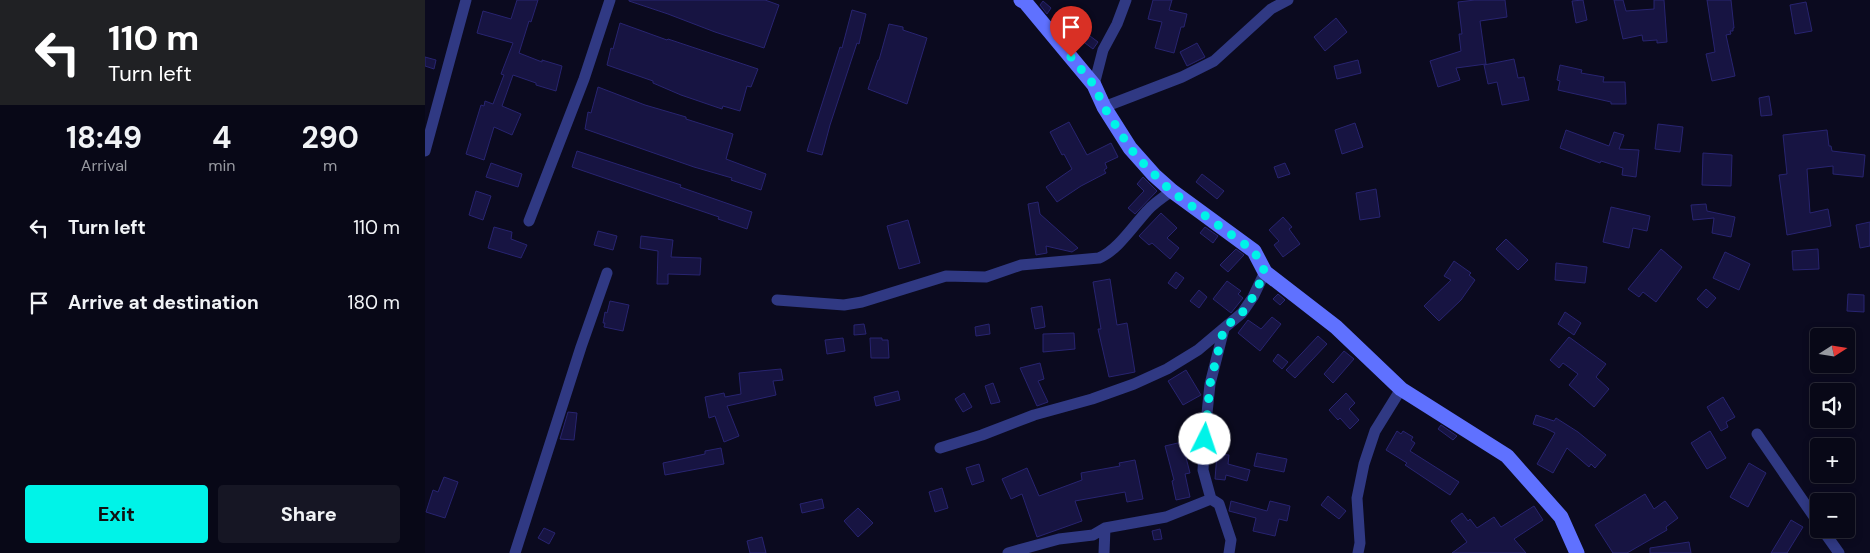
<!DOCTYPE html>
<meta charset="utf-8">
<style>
body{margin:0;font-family:"DM Sans",sans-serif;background:#161624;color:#f1f3f6;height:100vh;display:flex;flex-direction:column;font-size:19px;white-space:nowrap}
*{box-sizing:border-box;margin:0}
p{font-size:16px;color:#989aa1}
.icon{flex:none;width:28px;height:28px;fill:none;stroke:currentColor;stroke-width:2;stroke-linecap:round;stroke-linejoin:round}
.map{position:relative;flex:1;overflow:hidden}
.panel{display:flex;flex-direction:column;background:#080817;width:425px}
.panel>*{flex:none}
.top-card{background:#202124;color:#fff;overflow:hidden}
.needle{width:32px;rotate:78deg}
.buttons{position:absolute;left:1385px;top:328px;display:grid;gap:10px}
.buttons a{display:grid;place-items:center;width:45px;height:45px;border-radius:5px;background:#080817;box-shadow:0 2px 8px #0003,0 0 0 1px #292936;font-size:25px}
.pin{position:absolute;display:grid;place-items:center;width:42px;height:42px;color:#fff;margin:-51px -21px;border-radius:50% 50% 50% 0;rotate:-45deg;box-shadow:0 0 5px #0007}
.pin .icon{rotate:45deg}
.me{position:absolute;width:55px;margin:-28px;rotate:4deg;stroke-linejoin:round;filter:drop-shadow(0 0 4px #0008)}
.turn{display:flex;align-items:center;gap:18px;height:105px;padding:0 25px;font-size:22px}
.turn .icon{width:65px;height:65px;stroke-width:2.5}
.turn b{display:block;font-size:35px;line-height:42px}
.eta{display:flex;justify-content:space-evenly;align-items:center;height:85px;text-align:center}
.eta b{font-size:30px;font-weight:700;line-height:35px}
.cta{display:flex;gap:10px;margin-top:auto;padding:10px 25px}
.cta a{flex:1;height:58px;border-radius:5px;background:#00f3e8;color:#111;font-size:20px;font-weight:700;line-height:58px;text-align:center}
.cta a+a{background:#161624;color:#f1f3f6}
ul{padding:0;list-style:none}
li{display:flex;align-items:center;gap:15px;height:75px;padding:0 25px}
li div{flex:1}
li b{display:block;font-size:19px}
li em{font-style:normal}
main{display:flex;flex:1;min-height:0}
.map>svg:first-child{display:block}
.building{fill:#171442;stroke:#282470}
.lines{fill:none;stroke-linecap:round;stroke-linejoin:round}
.street{stroke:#303983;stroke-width:11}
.secondary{stroke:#5f71ff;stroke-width:15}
.route{stroke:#00f3e8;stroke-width:9;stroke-dasharray:0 16.2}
</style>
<main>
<section class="panel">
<div class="top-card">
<div class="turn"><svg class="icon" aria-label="left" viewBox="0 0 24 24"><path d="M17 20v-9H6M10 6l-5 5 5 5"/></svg><div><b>110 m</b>Turn left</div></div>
</div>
<div class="eta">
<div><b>18:49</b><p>Arrival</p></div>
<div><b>4</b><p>min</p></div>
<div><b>290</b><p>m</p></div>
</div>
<ul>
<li><svg class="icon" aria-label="left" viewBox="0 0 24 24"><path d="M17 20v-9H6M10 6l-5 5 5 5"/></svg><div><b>Turn left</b></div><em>110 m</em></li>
<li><svg class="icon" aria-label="arrive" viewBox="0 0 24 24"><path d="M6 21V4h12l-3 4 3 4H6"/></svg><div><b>Arrive at destination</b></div><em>180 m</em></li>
</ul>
<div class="cta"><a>Exit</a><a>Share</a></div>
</section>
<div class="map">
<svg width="1445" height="553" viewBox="0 0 1445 553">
<rect width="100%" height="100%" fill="#0b0a1f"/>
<path class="building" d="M92 0H113L106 22 104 21 94 53 117 62V60L137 66 131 91 111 85V83L88 75 77 106 96 114 87 135 69 127 59 160 41 154 56 105 59 106 60 101 68 104 79 75 76 74 88 43 52 33 58 11 86 19Z
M204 0H340L354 5 339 48 290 32 243 14 204 1Z
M728 0H747L744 10 762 14 759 27H756L749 53 730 48 737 22 723 19Z
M1050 0H1080L1082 17 1055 21 1061 64 1031 68 1035 80 1013 87 1005 61 1036 51 1034 34H1037L1033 2Z
M1158 0 1162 20 1151 23 1147 1Z
M1189 0H1198L1201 11 1229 9V0H1239L1242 42 1232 43V40L1218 41 1217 35 1198 39Z
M1282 0H1306L1309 28H1308V31H1305L1306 34 1301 35 1310 76 1287 81 1281 54 1290 52Z
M618 1 626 8 622 14 615 5Z
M1381 2 1387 31 1370 34 1365 5Z
M427 10 441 14 434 44 432 43 405 125 397 155 382 151 415 47 417 48Z
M911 18 922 32 900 51 889 37Z
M195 23 242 40 243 39 333 69 326 87 322 86 315 111 298 106 297 109 256 95 228 83V81L182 65 186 48 188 49Z
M464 24 478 27V30L502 38 482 104 443 89 453 60H454Z
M653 27 673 42 668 49 648 34Z
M772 43 780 57 762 66 755 52Z
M0 57 11 60 9 69 0 66Z
M1089 59 1093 78 1099 77 1104 100 1077 105 1072 82 1063 84 1059 65Z
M933 60 936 73 912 79 909 66Z
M1135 65 1157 70 1156 73 1179 77 1178 82H1200L1201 104H1186V102L1133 90 1135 81 1132 80Z
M173 87 220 105 261 117V119L308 134 301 159 341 174 336 190 306 180 307 178 269 167 160 129 163 112 166 113Z
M1344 96 1347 115 1336 116 1334 98Z
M644 122 662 155 686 143 693 157 680 163 682 168 679 170 681 173 656 186 632 202 621 187 647 169 639 154 637 155 625 132Z
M930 123 938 147 917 154 910 130Z
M1233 124 1258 127 1255 152 1230 149Z
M1141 130 1184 146 1189 132 1199 135 1194 149 1214 150 1211 177 1197 175 1198 168 1176 161 1175 163 1135 148Z
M1402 130 1404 146H1406L1407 151 1440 155 1438 177 1408 174V166L1382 169 1385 213 1403 209 1406 226 1362 235 1354 175 1362 174 1358 135Z
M152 151 256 185 255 187 327 212 322 229 293 219 294 217 147 167Z
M1278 153 1307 155 1306 186 1277 185Z
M66 163 97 174 93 187 61 177Z
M860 163 865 174 853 178 849 167Z
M777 174 799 191 792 199 771 182Z
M718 177 732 191 710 214 703 208 719 191 712 184Z
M951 189 955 217 935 220 931 193Z
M51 191 66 196 58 220 44 215Z
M613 202 615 214 653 248 647 252 621 246 622 253 611 255 603 204Z
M1281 204 1282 211 1310 217 1306 237 1287 233 1289 218 1268 220 1266 205Z
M1186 207 1225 216 1222 231 1208 228 1204 248 1178 242Z
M736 213 752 228 742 238 754 248 745 259 727 243 724 245 714 236Z
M858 217 867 227 864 229 875 244 858 257 849 245 854 241 844 230Z
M483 220 495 263 474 269 462 226Z
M1445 222V246L1435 248 1431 225Z
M69 227 87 232 86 239 102 245 96 258 63 248Z
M780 227 793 236 788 243 775 233Z
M173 231 192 236 188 250 169 245Z
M216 236 248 240 246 257 276 258 275 275 243 274V284H232L233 251 215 248Z
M1081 239 1103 260 1093 270 1071 249Z
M811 249 819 255 803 272 795 265Z
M1236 249 1257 267 1231 302 1218 292 1214 297 1203 289Z
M1393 249 1394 269 1368 270 1367 251Z
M1300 252 1325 264 1314 290 1288 278Z
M1029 261 1046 273 1044 275 1050 280 1036 300 1014 321 999 306 1026 280 1019 276Z
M1131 263 1162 267 1160 283 1130 280Z
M751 272 759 278 751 289 743 283Z
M685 279 692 325 702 323 710 372 684 377 673 329H676L668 282Z
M802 281 816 291 813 294 818 298 806 313 788 299Z
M1281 289 1291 298 1282 308 1272 299Z
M774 290 782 297 774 308 765 301Z
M853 294 860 300 855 305 848 299Z
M1423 294 1439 295V312L1422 311Z
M185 301 204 305 198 331 179 327 180 323H178L180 312 182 313Z
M617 306 620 327 610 329 606 308Z
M1140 312 1156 323 1149 335 1133 324Z
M847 317 856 324 835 351 813 333 823 320 836 329Z
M439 324 441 334 429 335V325Z
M564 324 565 334 551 336 550 327Z
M649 333 650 349 618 352V334Z
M893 336 902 344 870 378 861 370Z
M1144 337 1181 364 1171 377 1184 389 1169 407 1144 385 1153 374 1138 363 1134 368 1125 360Z
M418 338 420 351 402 354 400 340Z
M445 338H457V340H463L464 358H446Z
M919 351 929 359 908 383 899 374Z
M853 354 863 362 857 369 848 361Z
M615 363 619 379 613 381 623 402 612 406 595 368Z
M356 369 358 380 348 381 351 395 302 406 314 436 299 442 290 416 284 418 280 397 299 393 300 397 316 394 314 373Z
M761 370 776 395 758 405 743 381Z
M568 383 575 402 566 404 560 386Z
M473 391 475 400 451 406 449 397Z
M539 393 547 407 538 412 530 399Z
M921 393 930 403 924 409 934 420 925 429 915 418 913 420 904 410Z
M1298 397 1310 417 1301 422 1303 427 1296 431 1282 407Z
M143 412 152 413 149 440 135 439Z
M1111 415 1129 421 1131 418 1153 432 1181 455 1170 468 1166 464 1164 467 1142 448 1128 473 1112 464 1130 433 1120 428 1108 424Z
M1016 425 1032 436 1028 440 1013 429Z
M972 431 976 434 978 431 988 437 986 440 990 443 985 451 1034 482 1025 495 980 465 982 463 961 450Z
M1285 431 1301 458 1282 469 1266 443Z
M757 442 765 473 760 474 765 497 751 500 747 481 749 480 740 446Z
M296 448 299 464 240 475 238 463 280 454V451Z
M832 453 862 459 859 472 829 466Z
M792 454 804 455 803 464 825 470 822 481 801 475 800 480 790 479Z
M710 460 718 499 702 502 700 492 650 501 657 521 612 537 597 494 586 499 577 479 602 468 614 496 657 480 656 473 695 466 694 463Z
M1324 463 1341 473 1323 507 1305 497Z
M554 464 559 481 547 485 541 468Z
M19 477 33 482 20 518 1 512 8 490 13 492Z
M517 488 523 508 510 512 504 492Z
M1220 494 1229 509 1240 501 1253 518 1241 527 1242 530 1202 553H1188L1170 525Z
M903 496 921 511 914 519 896 505Z
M397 499 399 508 377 513 375 504Z
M806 501 842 511 845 501 865 506 862 521 854 519 850 536 828 531 831 518 804 511Z
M1109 506 1118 520 1089 539 1101 553H1027L1042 542 1026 521 1037 513 1043 521 1045 519 1052 528 1069 517 1076 527Z
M433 508 448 523 433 537 419 521Z
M1366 520 1378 527 1362 553H1346Z
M119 528 130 533 124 544 113 538Z
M735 529 737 539 729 540 727 531Z
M337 537 341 553H325L322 541Z
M1264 542 1266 553H1225V548Z"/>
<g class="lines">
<path class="street" d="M669 85 678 50 692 24 701 0
M679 107 757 77 789 61 846 9 863 0
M0 151 41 0
M104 221 159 79 185 0
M352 300 419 305 437 302 521 276 561 277 596 265 674 258C692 251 709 225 722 211 729 203 738 197 747 191
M799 329 785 384 781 423 778 470 786 499 794 504 806 540 804 553
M1332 434 1394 524
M515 448 557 435 609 415 667 399 709 384 742 369 773 350 817 313 828 297 840 272
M1397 529 1414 553
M90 553 156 347 182 273
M583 553 634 539 668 535 680 528 741 517 786 499
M679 553 680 528
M933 553 935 543 932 498 939 464 950 431 976 389"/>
<path class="secondary" d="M596 0 600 2 669 85 679 107 705 148 729 175 747 191 829 251 840 272 911 327 976 389 1082 456 1136 517 1152 553"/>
</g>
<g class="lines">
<path class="route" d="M646 57 669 85 679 107 705 148 717 162 746 191 829 251 840 272 828 297 817 313 799 328 785 384 780 439"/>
</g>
</svg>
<div class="buttons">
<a><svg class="needle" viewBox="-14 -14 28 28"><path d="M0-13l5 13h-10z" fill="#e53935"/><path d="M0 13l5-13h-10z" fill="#989aa1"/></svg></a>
<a><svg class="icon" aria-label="sound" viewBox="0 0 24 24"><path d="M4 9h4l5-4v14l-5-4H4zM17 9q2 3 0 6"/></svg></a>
<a>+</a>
<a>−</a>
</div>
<div class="pin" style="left:646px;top:57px;background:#d93025"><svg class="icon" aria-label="arrive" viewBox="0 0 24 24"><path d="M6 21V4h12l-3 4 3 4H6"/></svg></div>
<svg class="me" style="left:780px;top:439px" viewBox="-20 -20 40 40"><circle r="19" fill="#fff"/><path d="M0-13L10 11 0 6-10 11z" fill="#00f3e8"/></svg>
</div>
</main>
